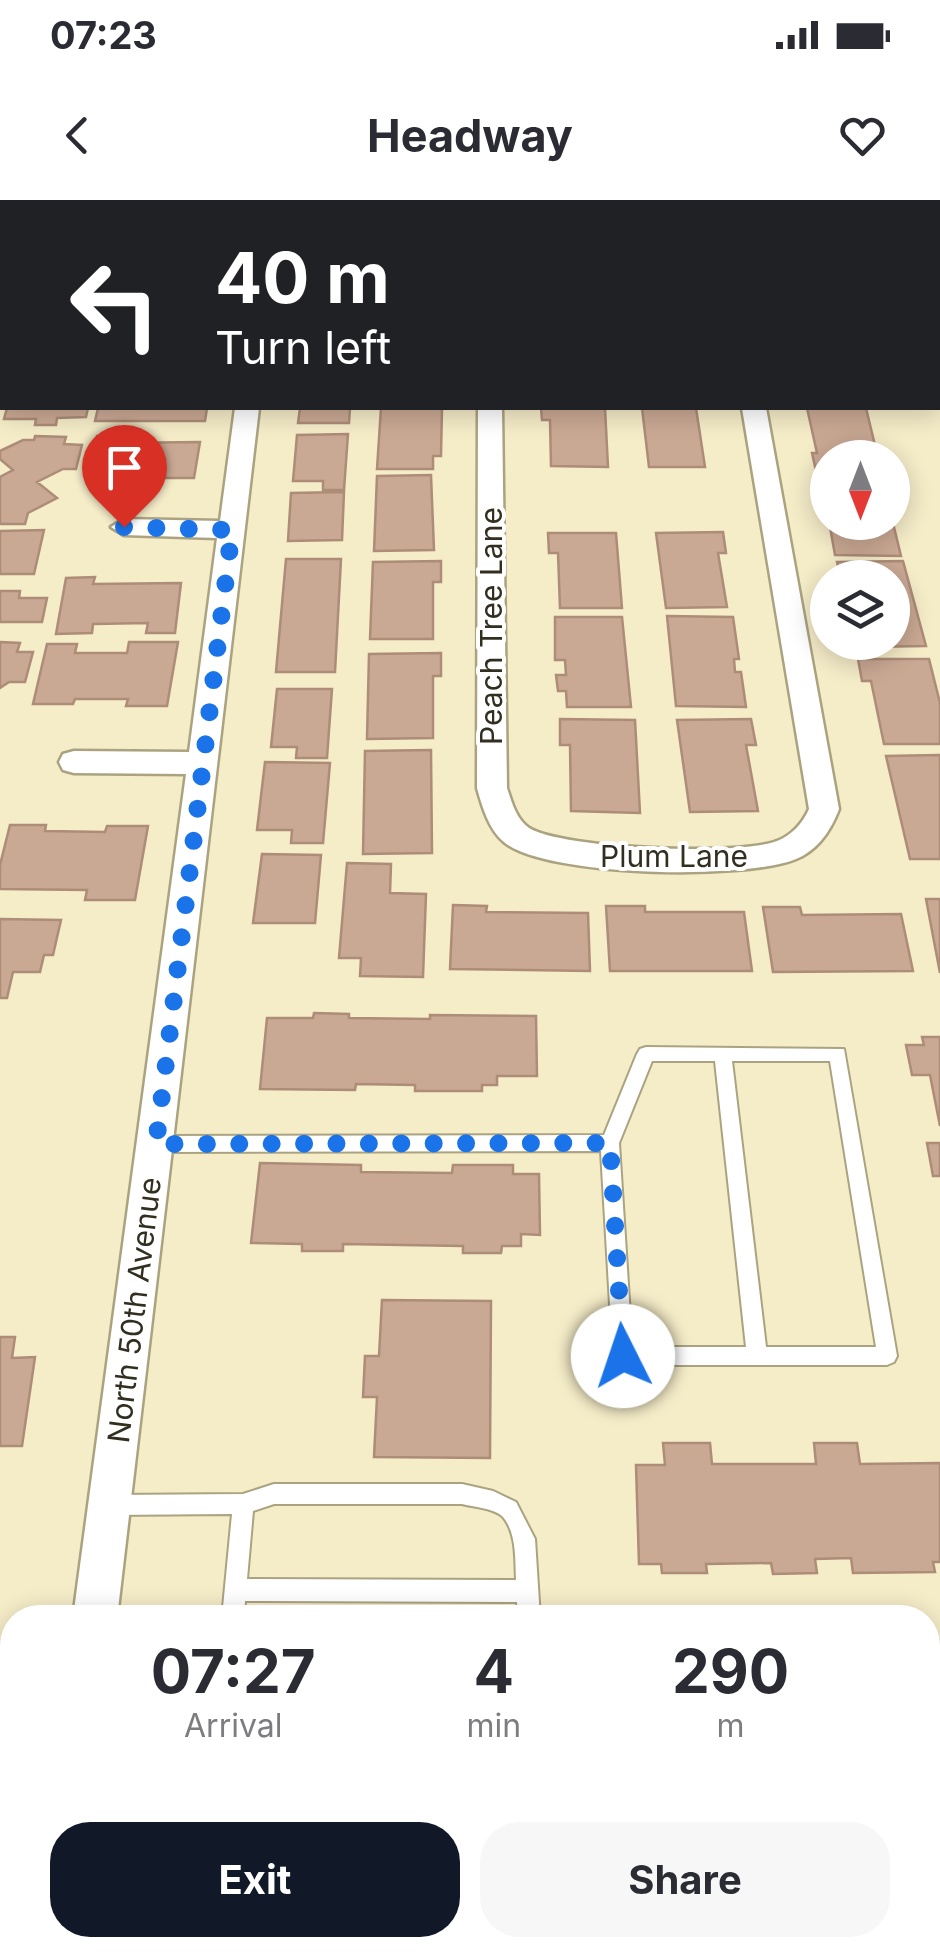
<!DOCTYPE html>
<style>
body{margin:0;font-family:Inter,sans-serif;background:#f7f7f7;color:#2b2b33;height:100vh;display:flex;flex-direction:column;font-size:38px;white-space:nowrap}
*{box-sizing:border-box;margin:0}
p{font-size:32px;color:#7c7c81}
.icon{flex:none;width:55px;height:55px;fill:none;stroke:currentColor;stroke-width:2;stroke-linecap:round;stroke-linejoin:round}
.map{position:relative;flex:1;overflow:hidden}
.side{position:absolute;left:0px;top:1405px;width:940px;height:352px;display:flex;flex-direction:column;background:#fff;border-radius:40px 40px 0 0;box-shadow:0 5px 25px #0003}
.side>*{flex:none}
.banner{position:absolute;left:0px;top:0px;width:940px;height:210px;box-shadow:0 5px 25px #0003;background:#202124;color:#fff;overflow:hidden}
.needle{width:65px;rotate:180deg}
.tools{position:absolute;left:810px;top:240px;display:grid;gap:20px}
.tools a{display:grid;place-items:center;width:100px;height:100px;border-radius:50%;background:#fff;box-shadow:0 5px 25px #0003;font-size:50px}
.pin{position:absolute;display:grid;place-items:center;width:85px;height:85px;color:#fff;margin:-102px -42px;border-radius:50% 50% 50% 0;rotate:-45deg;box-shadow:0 0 10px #0007}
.pin .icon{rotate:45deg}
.me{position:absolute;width:110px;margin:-55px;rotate:356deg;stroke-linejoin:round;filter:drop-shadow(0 0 8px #0008)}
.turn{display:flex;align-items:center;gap:35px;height:210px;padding:0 50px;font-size:45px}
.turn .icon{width:130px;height:130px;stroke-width:2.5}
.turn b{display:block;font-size:70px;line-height:85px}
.eta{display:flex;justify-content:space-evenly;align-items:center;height:170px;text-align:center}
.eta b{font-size:60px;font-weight:700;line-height:70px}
.button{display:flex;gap:20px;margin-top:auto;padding:20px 50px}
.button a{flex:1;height:115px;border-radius:40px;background:#111827;color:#fff;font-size:40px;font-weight:700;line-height:115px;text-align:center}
.button a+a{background:#f7f7f7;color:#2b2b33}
.status{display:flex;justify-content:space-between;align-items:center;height:70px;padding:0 50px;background:#fff;direction:ltr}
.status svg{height:28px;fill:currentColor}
header{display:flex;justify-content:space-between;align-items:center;height:130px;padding:0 50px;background:#fff;font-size:45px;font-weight:700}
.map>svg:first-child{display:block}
.building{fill:#caa994;stroke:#ad8c78;stroke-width:2.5}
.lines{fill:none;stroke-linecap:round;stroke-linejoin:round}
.service-casing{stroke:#aba380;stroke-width:4}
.minor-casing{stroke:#aba380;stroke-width:5}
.tertiary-casing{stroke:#aba380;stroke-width:6}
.service{fill:#fff;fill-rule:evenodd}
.minor{fill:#fff;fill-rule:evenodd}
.tertiary{fill:#fff;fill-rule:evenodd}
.route{stroke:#1a73e8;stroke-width:18;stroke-dasharray:0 32.4}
.labels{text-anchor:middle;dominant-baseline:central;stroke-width:8;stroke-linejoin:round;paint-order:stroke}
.street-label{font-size:30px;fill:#322f21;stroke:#fff}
</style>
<div class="status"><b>07:23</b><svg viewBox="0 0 49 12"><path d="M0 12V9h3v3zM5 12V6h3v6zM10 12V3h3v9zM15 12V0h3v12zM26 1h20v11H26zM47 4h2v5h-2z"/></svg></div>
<header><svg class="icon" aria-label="back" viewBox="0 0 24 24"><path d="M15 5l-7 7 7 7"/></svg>Headway<svg class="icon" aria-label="heart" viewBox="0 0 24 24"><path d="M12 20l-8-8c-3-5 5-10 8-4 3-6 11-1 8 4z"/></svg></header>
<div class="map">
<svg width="940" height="1756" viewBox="0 0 940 1756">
<rect width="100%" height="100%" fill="#f5ecc8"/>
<path class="building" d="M828 0H940V34L938 2Z
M7 208H88L86 217 57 218 56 225H35L36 219H4Z
M98 208H207L205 221H95Z
M300 208H350L349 223H298Z
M381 208H442L441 256H433V269H377Z
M541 208H605L608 267 551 266 550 220H542Z
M642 208H696L705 267H649Z
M807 208H866L878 258H828V271H816L812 253H817Z
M348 234 344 290H323V281H293L297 235Z
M115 235 114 243 200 242 194 278H115L113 286H101L103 278H88L97 236Z
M35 236 66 237 64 244 82 245 76 269H63L37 282 57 298 28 313 25 324H0V277L13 270 0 259V251L23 240H34Z
M431 275 434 350 374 351 377 276Z
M344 292 342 340 288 341 291 293Z
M892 319 901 356 835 355 830 327H837L836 322H892Z
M44 330 34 374H0V331Z
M723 332 726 353H718L727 407 666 408 656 333Z
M548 333H616L622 408H560L558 353H549Z
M286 359H341L335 472H276Z
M441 361V382H433V439H370L373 362Z
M903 361 926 446 864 447 863 442H892V378H841L837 362Z
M95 377 93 384 181 383 175 433H146L148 423 93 424 92 433 56 434 66 378Z
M0 391H20L19 398H47L42 422H0Z
M667 416 733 417 739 459H734L735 472H741L746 507 676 506Z
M555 417H622L631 507H567L566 491H558L556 475H566L565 460H555Z
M0 442 20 443 17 452H33L25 482H9L0 488Z
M129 442H178L167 506H126L128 499H75L73 504H33L47 444H77L75 453H127Z
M441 453V476H433V538L367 539 369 454Z
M858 459H929L940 503V544H884L871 481H862Z
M277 489H332L327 558H296L297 547H271Z
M560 519 635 520 640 613 571 611 570 545H560Z
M751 519 756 545H746L758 611 690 612 677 520Z
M431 550 432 653 363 654 365 551Z
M940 555V659H910L886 556Z
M265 562 330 563 323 643H291L292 630H257Z
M10 625H46L45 631 105 632 107 626H148L135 700H85L87 690 0 689V665Z
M262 654 321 655 315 723H253Z
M347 663 391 664 390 693 426 694 423 777 360 776 361 758H339Z
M926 699H940V773Z
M453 705 487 706 486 712 588 713 590 771 450 769Z
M606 706H645V712H744L752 771H610Z
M763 707H800L802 715 901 714 913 771 773 772Z
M0 719 61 720 53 755H44L40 772H13L7 798H0Z
M314 813 349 814V818L430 819V815L536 816 537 876H497V885H482V891H415V885L356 884 355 890 260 889 267 818H313Z
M922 837H940V926L930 875H912L906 845H924Z
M927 943H940V976H933Z
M260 963 361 965V972L452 973 453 965H513V974H539L540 1035 521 1034V1046H502L501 1053H463V1046L343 1044V1051H302V1044L251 1043Z
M382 1100 491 1101 490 1258 374 1257 377 1197H363L365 1156H379Z
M0 1137H15L12 1158 35 1157 22 1246H0Z
M663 1243H710L712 1264H816L814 1243H857L860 1264 940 1263V1362H933L935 1372 853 1373 851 1358 815 1359 817 1373 773 1374 771 1363 706 1364 707 1373H662L661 1364H639L636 1265H665Z
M928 1476H940V1681H928Z"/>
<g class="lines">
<defs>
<path id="service" d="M793 0H803L804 2H794Z
M940 159V167L938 166V160Z
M646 847 844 849 897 1156 894 1162 887 1165H623L616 1162 613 1156 601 951 156 952 150 949 147 944 150 939 156 936 604 935 637 854 640 849ZM652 861H715L746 1147H632L619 943ZM732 861H830L876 1147H766Z
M274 1284H462L493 1291 516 1302 535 1339 540 1418H518L517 1402 245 1401 244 1418H222L232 1314 110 1315 103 1312 100 1305 103 1298 110 1295 243 1294ZM274 1304H462C473 1307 493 1308 502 1316 517 1332 515 1360 516 1380L247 1379 253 1311Z
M236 1745H287L293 1747 296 1756H245L239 1754Z
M465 1745H501L493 1756H457Z
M652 1745H676V1756H652Z"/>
<path id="minor" d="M235 208H259L117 1418H73L186 574 74 573 63 570 59 562 63 554 74 551 189 552 217 338 124 335 111 327 124 319 220 321Z
M478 208H502L507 588C512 603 516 619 529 628 563 649 739 656 777 641 791 636 803 623 809 609L742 208H766L839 609C831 630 818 650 796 659 746 680 546 677 504 642 489 630 482 606 477 588Z
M29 1745H77L75 1756H27Z"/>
<path id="tertiary" d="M0 37H2V53H0Z
M938 43H940V60H938Z"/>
</defs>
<use href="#service" class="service-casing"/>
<use href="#minor" class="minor-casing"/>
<use href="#tertiary" class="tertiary-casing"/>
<use href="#service" class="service"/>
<use href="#minor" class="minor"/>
<use href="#tertiary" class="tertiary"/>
</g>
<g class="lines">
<path class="route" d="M124 327 232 330 156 944 610 943 623 1156"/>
</g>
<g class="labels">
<g class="street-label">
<text transform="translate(491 426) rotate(-90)">Peach Tree Lane</text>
<text x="674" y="656">Plum Lane</text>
<text transform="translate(134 1110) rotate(-83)">North 50th Avenue</text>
</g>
</g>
</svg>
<div class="tools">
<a><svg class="needle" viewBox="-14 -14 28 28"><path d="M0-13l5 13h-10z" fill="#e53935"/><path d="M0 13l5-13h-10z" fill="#7c7c81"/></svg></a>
<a><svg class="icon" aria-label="layers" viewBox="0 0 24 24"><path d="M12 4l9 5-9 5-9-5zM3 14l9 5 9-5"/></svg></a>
</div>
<div class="pin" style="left:124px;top:327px;background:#d93025"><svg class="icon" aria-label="arrive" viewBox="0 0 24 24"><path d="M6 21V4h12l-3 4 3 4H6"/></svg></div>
<svg class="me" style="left:623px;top:1156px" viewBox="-20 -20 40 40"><circle r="19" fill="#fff"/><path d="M0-13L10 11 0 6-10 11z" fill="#1a73e8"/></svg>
<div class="banner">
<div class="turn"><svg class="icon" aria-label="left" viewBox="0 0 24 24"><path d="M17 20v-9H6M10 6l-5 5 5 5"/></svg><div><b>40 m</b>Turn left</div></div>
</div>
<section class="side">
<div class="eta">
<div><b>07:27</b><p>Arrival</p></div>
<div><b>4</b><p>min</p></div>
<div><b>290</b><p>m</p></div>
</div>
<div class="button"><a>Exit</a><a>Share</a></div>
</section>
</div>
